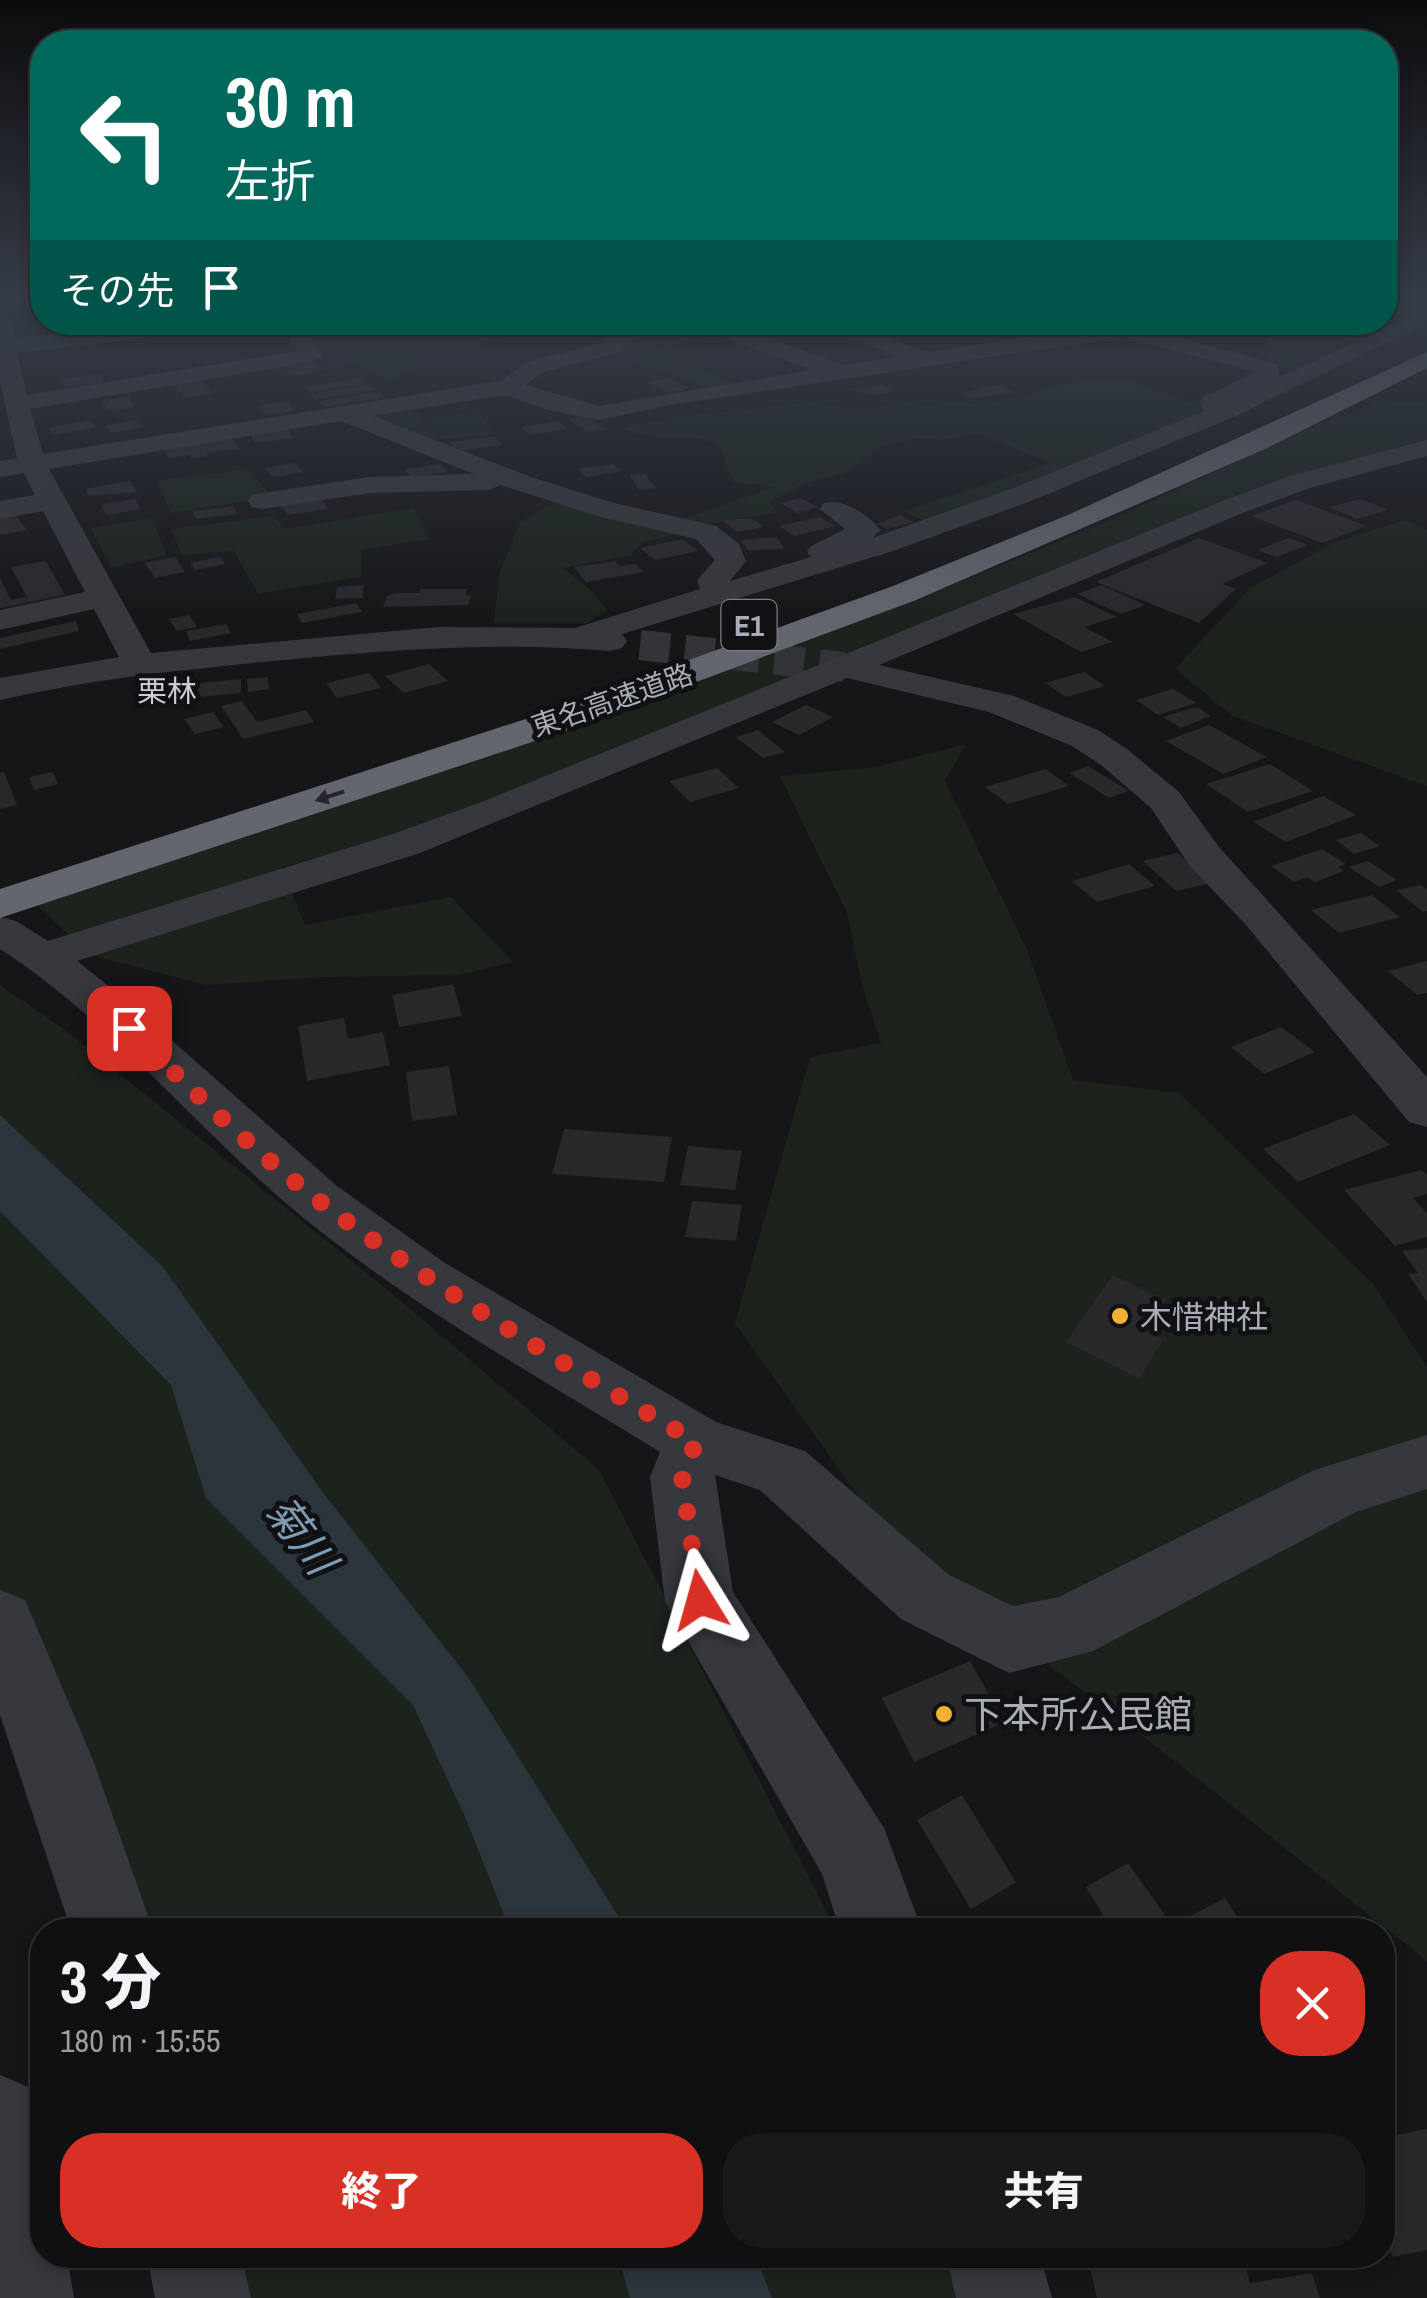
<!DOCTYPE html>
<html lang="ja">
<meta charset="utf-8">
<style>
body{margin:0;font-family:"Archivo Narrow","Noto Sans JP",sans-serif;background:#19191b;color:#f1f3f6;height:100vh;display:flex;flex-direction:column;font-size:38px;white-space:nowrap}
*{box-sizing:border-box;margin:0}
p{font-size:32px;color:#9c9d9f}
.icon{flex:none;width:55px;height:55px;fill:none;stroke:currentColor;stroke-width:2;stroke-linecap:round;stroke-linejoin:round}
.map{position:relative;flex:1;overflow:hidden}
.drawer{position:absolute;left:30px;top:1918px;width:1365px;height:350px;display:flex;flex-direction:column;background:#101012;border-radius:40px;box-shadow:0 5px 15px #0003,0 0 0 2px #303032}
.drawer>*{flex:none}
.hud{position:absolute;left:30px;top:30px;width:1368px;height:305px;border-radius:40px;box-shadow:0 5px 15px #0003,0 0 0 2px #303032;background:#00695c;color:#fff;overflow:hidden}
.pin{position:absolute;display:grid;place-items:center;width:85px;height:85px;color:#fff;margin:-42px;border-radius:20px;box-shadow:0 5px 15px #0006}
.me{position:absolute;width:110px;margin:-55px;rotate:352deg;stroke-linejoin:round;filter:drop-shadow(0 0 8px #0008)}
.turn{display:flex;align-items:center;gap:35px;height:210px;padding:0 30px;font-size:45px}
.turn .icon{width:130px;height:130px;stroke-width:2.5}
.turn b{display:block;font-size:70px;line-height:85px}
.then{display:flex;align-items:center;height:95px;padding:0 30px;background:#0003;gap:20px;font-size:38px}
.round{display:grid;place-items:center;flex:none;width:105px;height:105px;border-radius:40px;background:#19191b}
.summary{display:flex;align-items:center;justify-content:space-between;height:170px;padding:0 30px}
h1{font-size:60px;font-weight:800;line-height:75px}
.button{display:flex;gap:20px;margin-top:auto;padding:20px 30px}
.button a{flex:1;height:115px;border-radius:40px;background:#d93025;color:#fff;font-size:40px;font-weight:800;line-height:115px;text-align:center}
.button a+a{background:#19191b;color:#f1f3f6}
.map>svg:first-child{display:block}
.green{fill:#1c231d}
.water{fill:#2c353c}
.building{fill:#29292c}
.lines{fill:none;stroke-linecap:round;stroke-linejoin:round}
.minor-tunnel{stroke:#333438;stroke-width:30;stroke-dasharray:30 15;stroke-linecap:butt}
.minor{fill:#37383d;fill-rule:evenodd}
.highway{fill:#63666e;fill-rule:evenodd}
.oneway{fill:#26262a}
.route{stroke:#d93025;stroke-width:18;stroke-dasharray:0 32.4}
.poi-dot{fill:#f2b134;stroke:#111113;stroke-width:4}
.labels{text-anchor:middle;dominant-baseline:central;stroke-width:10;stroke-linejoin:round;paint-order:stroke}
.far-street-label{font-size:28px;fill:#a8adb8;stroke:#111113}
.shield{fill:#111113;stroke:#7b7e86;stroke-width:2.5}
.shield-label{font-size:30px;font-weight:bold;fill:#a8adb8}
.far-neighbourhood-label{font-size:30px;fill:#c9ccd4;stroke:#111113}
.poi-label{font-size:32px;fill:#a8adb8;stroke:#111113;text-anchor:start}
.near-poi-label{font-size:38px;fill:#a8adb8;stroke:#111113;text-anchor:start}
.near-water-label{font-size:42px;font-style:italic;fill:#7f9bb3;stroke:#111113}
</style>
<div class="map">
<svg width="1427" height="2298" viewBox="0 0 1427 2298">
<rect width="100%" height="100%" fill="#161618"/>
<path class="green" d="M1385 301 1427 303 1290 368 1267 356 1268 336 1304 323 1385 322Z
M514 322 511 328 521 331 454 352 438 350 416 356 415 369 389 380 354 363 317 351 296 323Z
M637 323H713L724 331 658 348 739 385 710 389 610 353Z
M1091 380H1128L1199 406 1207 413 930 524 904 511 1050 463 979 433 944 440 916 438 881 447 849 472 805 483 770 502 777 513 702 525 682 519 775 487 733 482 719 445C686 430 657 445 622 428L686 416 811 402 859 410 909 402 932 407 952 401 982 405 1029 395 1045 387Z
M1382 400 1427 403V444L1203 512 708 720 372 843 281 867 305 925 451 897 513 962 458 975 324 977 207 985 90 955 35 903 923 597 1111 520 1323 422 1356 413Z
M417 410 423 421 477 410 496 434 425 441 370 417Z
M248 469 273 497 171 513 157 481Z
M556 501 686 532 643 542 630 556 563 568 592 591 607 610 587 623H494L499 573 521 522Z
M414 508 429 539 361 550V577L258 594 234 551 181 555 172 529 273 516 286 529Z
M152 518 167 555 112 568 91 528Z
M1405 520 1427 530V786L1233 716 1175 669 1250 588 1333 543Z
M966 744 945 781 1027 950 1073 1080 1179 1093 1373 1284 1427 1367V1961L1202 1782 894 1546 735 1323 810 1057 881 1043 862 985 847 913 780 776 876 767Z
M0 985 65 1030 396 1297 599 1470 836 1930H107L0 1641Z
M195 2255H983L992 2298H204Z"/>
<path class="water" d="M0 1115 163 1267 324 1494 468 1677 627 1930H510L466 1819 413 1705 206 1498 171 1385 0 1211Z
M618 2255H755L772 2298H630Z"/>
<path class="building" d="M317 362 327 369 293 376 282 368Z
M100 374 105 382 64 387 59 380Z
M362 378 368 383 309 392 303 387Z
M668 378 689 388 669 393 647 382Z
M199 379 213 393 185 398 174 385Z
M369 385 375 390 315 400 310 394Z
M882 385 895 391 873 395 846 390Z
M996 385 1014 392 972 399 961 393Z
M379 391 386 397 325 407 320 401Z
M128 397 135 407 108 411 102 400Z
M287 401 295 411 265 415 258 406Z
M585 416 607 429 590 433 568 419Z
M89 420 96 427 55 435 48 428Z
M134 420 143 427 112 433 104 426Z
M559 421 568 429 530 435 521 427Z
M289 430 293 438 254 443 251 434Z
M495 436 502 445 456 451 449 442Z
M233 439 241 449 206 452 208 456 191 458 189 455 169 458 163 449Z
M295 463 303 472 273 477 265 468Z
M440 464 448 472 412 477 404 470Z
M614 464 622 471 586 477 578 469Z
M645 474 656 488 638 490 630 475Z
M130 481 137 492 89 496 85 489Z
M319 496 328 509 288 515 279 503Z
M800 498 818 507 798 513 780 503Z
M135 499 141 509 107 515 101 505Z
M1361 499 1388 510 1357 519 1329 507Z
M1296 500 1367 526 1322 543 1251 516Z
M234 506 237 514 196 519 193 511Z
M14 513 27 530 0 535V515Z
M900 515 914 522 887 529 877 524Z
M820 517 836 526 794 536 779 526Z
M736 519H753L764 527 737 532 723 521Z
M776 537 785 549 748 550 741 540Z
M1199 538 1268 563 1222 584 1236 589 1199 623 1096 582Z
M1288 538 1308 545 1277 557 1258 550Z
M683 539 698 551 655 560 640 548Z
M175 557 185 572 155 578 145 563Z
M220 557 225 564 195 570 190 563Z
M46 561 65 595 0 608V578L11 600 27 597 11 567Z
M615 561 620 566 636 564 644 572 586 582 574 567Z
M364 585 363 598 335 599 337 587Z
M1101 585 1145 605 1121 614 1077 594Z
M421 589H467L465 595H471L468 605 383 607 387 596 395 593H419Z
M1075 597 1117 617 1084 627 1113 642 1081 652 1013 614Z
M356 603 362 612 302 623 297 614Z
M189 615 197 627 177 631 169 619Z
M76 621 79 631 0 649V638Z
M226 624 231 633 190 641 186 631Z
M429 664 448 681 404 693 385 676Z
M1084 672 1105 686 1066 697 1045 683Z
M369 673 381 688 337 698 326 683Z
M268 677 269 689 248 692 247 679Z
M241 679V693L180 699 181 685Z
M1173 689 1196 703 1158 715 1136 700Z
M242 701 257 722 306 710 314 722 243 739 221 706Z
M806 705 833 717 799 735 772 722Z
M1197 707 1211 716 1181 728 1163 717Z
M213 712 224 727 195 734 184 719Z
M1209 725 1267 757 1223 774 1166 741Z
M758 730 785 752 763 758 736 737Z
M1270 764 1313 791 1248 812 1206 784Z
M1088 766 1129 791 1109 798 1069 773Z
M717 768 739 788 690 802 669 781Z
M1046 769 1069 786 1008 804 985 787Z
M4 772 17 805 0 809V773Z
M53 772 58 784 34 790 29 777Z
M1323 796 1356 815 1286 842 1253 822Z
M1361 833 1380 846 1354 854 1336 840Z
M1322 849 1346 864 1338 867 1344 871 1315 882 1307 877 1294 882 1271 866Z
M1177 853 1211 883 1176 891 1143 861Z
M1368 861 1397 880 1379 887 1349 867Z
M1129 864 1155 886 1097 902 1072 881Z
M1421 885 1427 889V911L1423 912 1396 890Z
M1372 895 1400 917 1339 933 1311 910Z
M1427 961V993L1417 995 1388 971Z
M453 984 462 1016 399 1027 392 995Z
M344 1018 348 1039 383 1032 390 1065 307 1081 298 1026Z
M1281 1027 1315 1052 1264 1074 1231 1047Z
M449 1066 457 1115 412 1121 406 1072Z
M1354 1114 1390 1145 1298 1182 1263 1149Z
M564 1129 672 1137 664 1182 552 1174Z
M688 1146 742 1151 735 1190 680 1185Z
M1422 1170 1427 1175V1194L1413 1198 1427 1213V1237L1395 1246 1344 1190Z
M692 1201 742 1205 736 1241 685 1237Z
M1427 1248V1302L1408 1274 1418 1273 1402 1251Z
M1113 1275 1166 1300 1145 1331 1163 1340 1139 1379 1066 1342Z
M970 1661 1005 1722 914 1762 882 1698Z
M962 1795 1016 1882 971 1909 917 1820Z
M1128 1863 1165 1915 1142 1930H1112L1086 1887Z
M1225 1898 1246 1930H1163Z
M1427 2129V2250L1393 2257 1382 2233V2138Z
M1087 2255H1242L1250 2283 1312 2273 1320 2298H1097Z"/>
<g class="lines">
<path class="minor-tunnel" d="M640 645 844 667"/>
<path class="minor" d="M1427 308V322L1236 416 1031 501 893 551 622 634 627 641 622 648 610 651C497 641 386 650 273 661 181 670 90 679 0 700V678L119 657 94 609 0 630V610L85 592 43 511 0 519V501L35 495 24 473 0 477V461L17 458 0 382V315L11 321 15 339 166 322H239L229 328 17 353 27 395 297 351 278 322H299L323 355 312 362 30 409 43 454 500 381 527 362 605 342 624 322H647L621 352 543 372 525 385 599 406 813 370 727 339 724 334 727 329 755 322H793L758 335 844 365 898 357 812 322H844L928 352 1123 323 1278 364 1280 377ZM1123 337 1256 372 1203 397 1200 402 1204 411 1011 489 872 538 881 530C868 515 844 498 824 503L820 509 845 529 811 546 807 552 811 557 730 581 746 561 739 544 716 526 614 503 531 477 373 416 505 395 548 410 599 420 670 405ZM341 421 474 474 370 477 262 493 252 495 248 501 252 507 262 509 370 493 489 490 501 485 597 516 696 539 715 560 697 580 700 589 575 628 438 627 151 653 49 469Z
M1427 440V456L1310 488 1245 512 879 665 1014 696 1098 730 1127 749 1179 792 1219 847 1427 1077V1127L1409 1122 1245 924 1189 865 1151 808 1101 765 1072 746 989 712 847 678 420 853 77 961 126 1000 337 1186 445 1263 716 1422 805 1451 949 1575 1013 1606 1059 1597 1314 1470 1427 1435V1489L1356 1512 1093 1651 1009 1673 901 1619 760 1490 715 1475 733 1592 884 1828 922 1930H840L822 1874 665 1601 650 1477 660 1452C538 1377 411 1306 300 1215 197 1130 113 1022 0 949V917L16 921 48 941 390 835 479 803 1225 500 1290 476Z
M0 1590 25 1600 93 1760 153 1930H71L0 1715Z
M0 2075 31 2088 42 2114V2255H67L74 2298H0Z
M147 2255H241L251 2298H155Z
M946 2255H1040L1052 2298H956Z"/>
<path class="highway" d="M1427 352V368L1265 449 916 600 559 733 0 918V889L532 717 893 586 1070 514Z"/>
</g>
<defs><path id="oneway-solid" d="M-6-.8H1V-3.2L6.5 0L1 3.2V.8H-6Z" transform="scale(2.5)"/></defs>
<use class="oneway" href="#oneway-solid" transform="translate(330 796) rotate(162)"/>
<linearGradient id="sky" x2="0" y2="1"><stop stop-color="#0c0c0d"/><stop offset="0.48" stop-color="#363c48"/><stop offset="1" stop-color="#363c48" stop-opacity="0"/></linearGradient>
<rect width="1427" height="623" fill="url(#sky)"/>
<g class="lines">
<path class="route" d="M129 1028C190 1088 253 1151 322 1203 440 1292 569 1366 696 1442L682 1477 700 1600"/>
</g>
<g class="poi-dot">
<circle cx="1120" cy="1316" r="10"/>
<circle cx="944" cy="1714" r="10"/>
</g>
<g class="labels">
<g class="far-street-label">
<text transform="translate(612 700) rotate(-19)">東名高速道路</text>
</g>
<rect class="shield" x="721.5" y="600" width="55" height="50" rx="8"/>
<g class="shield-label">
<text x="749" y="625">E1</text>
</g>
<g class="far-neighbourhood-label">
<text x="167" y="691">栗林</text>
</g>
<g class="poi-label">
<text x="1140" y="1316">木惜神社</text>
</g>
<g class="near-poi-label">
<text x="964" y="1714">下本所公民館</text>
</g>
<g class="near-water-label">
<text transform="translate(301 1535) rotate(53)">菊川</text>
</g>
</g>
</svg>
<div class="pin" style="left:129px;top:1028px;background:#d93025"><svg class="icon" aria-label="arrive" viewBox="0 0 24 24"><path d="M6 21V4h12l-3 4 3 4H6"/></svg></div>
<svg class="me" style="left:700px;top:1600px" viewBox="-20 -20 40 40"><path d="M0-17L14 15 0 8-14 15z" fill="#d93025" stroke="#fff" stroke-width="4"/></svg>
<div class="hud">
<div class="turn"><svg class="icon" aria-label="left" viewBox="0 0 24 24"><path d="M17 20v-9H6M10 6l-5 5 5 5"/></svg><div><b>30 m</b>左折</div></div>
<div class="then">その先<svg class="icon" aria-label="arrive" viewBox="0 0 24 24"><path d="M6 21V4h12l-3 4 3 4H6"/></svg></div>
</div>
<section class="drawer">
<div class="summary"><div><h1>3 分</h1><p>180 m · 15:55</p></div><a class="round" style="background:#d93025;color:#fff"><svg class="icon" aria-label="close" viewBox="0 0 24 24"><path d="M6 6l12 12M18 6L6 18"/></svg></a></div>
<div class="button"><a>終了</a><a>共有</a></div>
</section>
</div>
